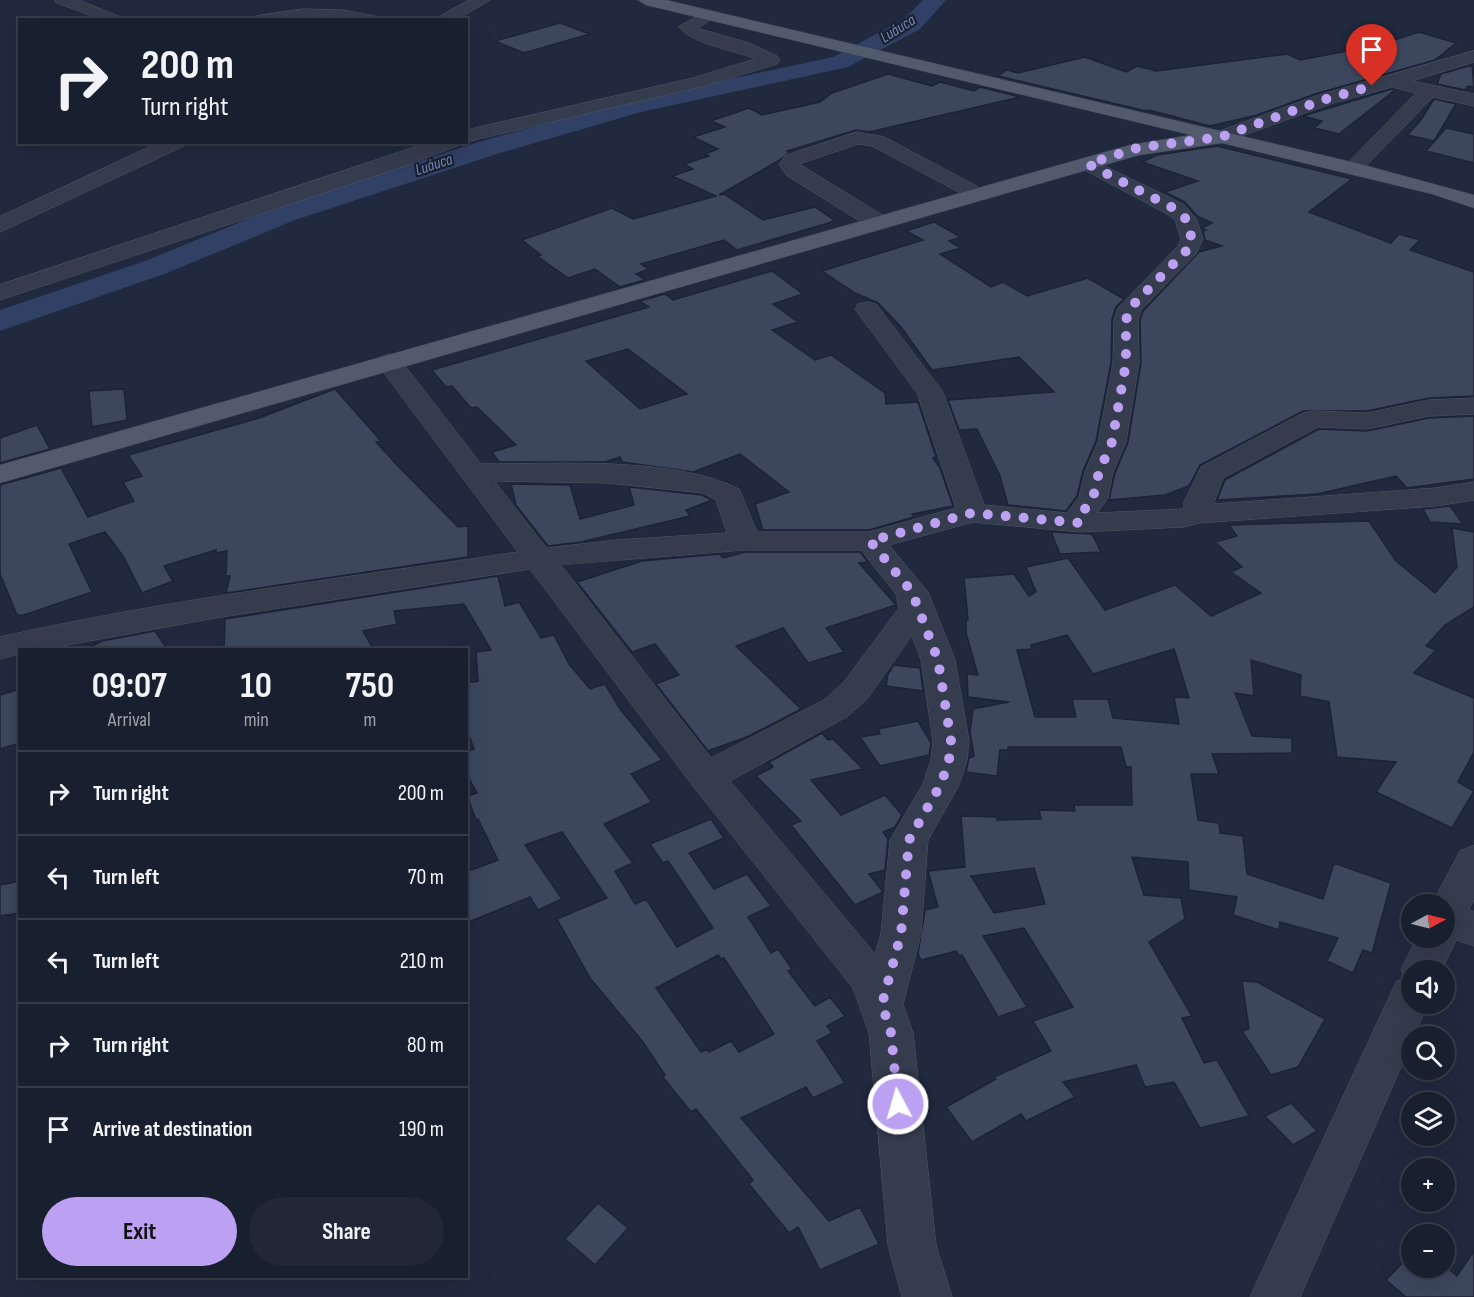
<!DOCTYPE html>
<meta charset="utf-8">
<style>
body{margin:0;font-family:"Sofia Sans Condensed",sans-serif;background:#212736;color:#f1f3f6;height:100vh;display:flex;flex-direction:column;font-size:22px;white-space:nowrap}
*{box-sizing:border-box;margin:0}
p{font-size:20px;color:#9fa2aa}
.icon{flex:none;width:33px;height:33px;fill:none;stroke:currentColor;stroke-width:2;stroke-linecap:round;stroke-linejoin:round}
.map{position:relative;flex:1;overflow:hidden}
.panel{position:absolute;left:18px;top:648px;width:450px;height:630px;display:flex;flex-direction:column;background:#181f2e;border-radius:0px;box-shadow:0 6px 24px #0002,0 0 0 2px #363d4a}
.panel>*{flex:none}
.guide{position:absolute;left:18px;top:18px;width:450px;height:126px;border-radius:0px;box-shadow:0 6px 24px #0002,0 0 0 2px #363d4a;background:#181f2e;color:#f1f3f6;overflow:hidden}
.needle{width:39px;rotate:83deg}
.controls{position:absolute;left:1401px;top:894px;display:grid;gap:12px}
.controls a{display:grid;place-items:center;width:54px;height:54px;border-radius:50%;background:#181f2e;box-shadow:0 6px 24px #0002,0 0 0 2px #363d4a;font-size:30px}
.pin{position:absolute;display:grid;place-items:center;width:51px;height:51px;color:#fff;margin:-62px -26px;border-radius:50% 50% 50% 0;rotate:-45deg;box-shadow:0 0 6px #0007}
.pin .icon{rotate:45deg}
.me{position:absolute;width:66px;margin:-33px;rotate:354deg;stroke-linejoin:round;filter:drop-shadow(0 0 4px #0008)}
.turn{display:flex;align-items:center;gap:21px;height:126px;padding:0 24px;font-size:27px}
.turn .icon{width:78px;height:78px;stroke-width:2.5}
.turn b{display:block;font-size:42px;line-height:51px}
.eta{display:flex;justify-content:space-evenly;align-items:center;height:102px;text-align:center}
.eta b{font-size:36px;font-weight:700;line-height:42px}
.button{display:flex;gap:12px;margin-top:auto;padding:12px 24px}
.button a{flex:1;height:69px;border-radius:36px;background:#bca0f2;color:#111;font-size:24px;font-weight:700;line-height:69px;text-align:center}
.button a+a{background:#212736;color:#f1f3f6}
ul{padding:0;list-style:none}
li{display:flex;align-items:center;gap:18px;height:84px;padding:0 24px;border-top:2px solid #363d4a}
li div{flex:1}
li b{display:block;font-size:22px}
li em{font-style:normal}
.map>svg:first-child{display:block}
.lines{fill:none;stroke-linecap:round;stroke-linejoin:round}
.river{fill:#314065;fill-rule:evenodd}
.building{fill:#3c475e;stroke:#1c2335;stroke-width:1.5;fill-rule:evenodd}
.minor-casing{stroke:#505769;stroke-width:1}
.major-casing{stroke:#3e4557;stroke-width:1}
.minor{fill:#353c4e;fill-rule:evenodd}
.major{fill:#525b6e;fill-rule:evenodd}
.route{stroke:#bca0f2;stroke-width:10;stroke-dasharray:0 18}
.labels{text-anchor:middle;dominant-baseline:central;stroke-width:4.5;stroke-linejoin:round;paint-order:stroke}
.far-water-label{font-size:16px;font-style:italic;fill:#7488b4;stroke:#1a2133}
</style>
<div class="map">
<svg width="1474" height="1297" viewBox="0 0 1474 1297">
<rect width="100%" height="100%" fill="#20293e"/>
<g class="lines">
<path class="river" d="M923 0H946L920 29 848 67 641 112 500 153 295 220 167 273 0 331V310L145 261 275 208 482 141 636 99 833 57 904 19Z"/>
</g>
<path class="building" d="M560 23 590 34 524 53 495 41Z
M1419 32 1456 43 1435 60 1315 94 1257 115 1210 126 1149 110 1146 111 998 76 1007 70 1018 73 1085 57 1126 72 1137 66 1156 71 1287 54 1300 60 1379 45Z
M1472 65 1474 87 1468 86 1465 90 1437 84 1441 74Z
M888 74 932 86 940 82 974 91 980 87 1020 97 869 132 856 130 787 151 790 152 778 161 719 195 724 194 763 220 815 207 835 221 737 250 724 240 641 264 649 269 636 274 645 280 620 287 595 269 568 278 537 256 541 255 522 240 612 208 633 219 716 196 672 176 693 169 684 164 709 156 705 154 718 149 693 137 725 127 711 121 749 108 762 115 820 102 832 93Z
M1392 89 1395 90 1339 134 1314 128 1322 121 1303 116Z
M1434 99 1456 104 1434 141 1407 135 1421 120Z
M1446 128 1474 134V163L1426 151Z
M1217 146 1352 179 1309 212 1391 243 1399 234 1420 240 1410 250 1474 272V396L1429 398 1367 411H1303L1200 465 1189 486 1165 495 1109 500 1115 473 1128 442 1141 363 1140 320 1143 311 1199 252 1222 246 1205 240 1203 231 1206 230 1202 228 1212 223 1197 216 1185 202 1165 192 1198 181 1142 162 1157 155Z
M934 222 961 237 949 241 961 248 940 254 991 287 1003 282 1027 296 1088 278 1124 299 1116 307 1112 319 1111 363 1096 441 1083 471 1077 496 1066 511 1008 505 1000 476 977 429 959 430 948 400 1054 392 1019 357 932 370 901 327 878 303 855 293 822 271 923 240 906 231Z
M772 271 803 294 773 304 798 322 772 330 815 360 831 355 885 393 886 404 918 402 936 457 933 458 940 468 953 506 912 514 914 517 869 530H763L755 504 789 492 740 454 693 472 622 462 620 457 605 462H499L492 452 516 445 477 407 471 408 452 386 446 387 432 370 649 307 640 301 665 294 673 300ZM628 349 687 394 640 409 586 361Z
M124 389 127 420 92 427 89 391Z
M335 389 381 441 376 442 397 465 458 527 468 526V557L226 593 230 576H226L227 551 216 553V550L164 566 173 581 142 593 123 556 105 532 69 544 92 592 24 615H17L0 574V485L61 468 88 517 134 501 123 482 142 476 128 455 259 418Z
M1474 416V479L1407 488 1396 476 1317 494 1217 500 1225 480 1319 429 1367 431 1429 418Z
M37 425 50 449 0 463V438Z
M511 484 570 485 580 519 634 505 629 487 702 495 712 500 686 510 690 516 581 542 548 546 516 505Z
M1450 506 1463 524 1430 522 1423 509Z
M1369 521 1396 561 1435 593 1457 567 1452 528 1474 532V607L1445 625 1426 646 1436 650 1414 673 1474 698V752L1458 782 1474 791 1452 828 1376 792 1396 762 1337 757 1329 702 1300 696 1301 675 1251 660 1254 696 1235 693 1252 736 1292 738V753L1212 754 1219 774H1191L1198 820 1219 823 1220 833 1243 836 1247 874 1323 899 1334 863 1391 883 1372 953 1363 950 1353 973 1327 961 1338 938 1280 922 1279 930 1233 915 1237 897 1189 890 1188 862 1132 857 1144 895 1181 898 1185 919 1149 942 1192 1016 1182 1018 1204 1063 1217 1060 1249 1116 1200 1128 1174 1082 1145 1087 1136 1065 1063 1082 1075 1097 1026 1121 1021 1114 972 1142 946 1107 996 1079 994 1077 1051 1051 1033 1021 1073 1007 1024 928 983 936 1027 1007 998 1017 962 955 959 956 956 951 921 960 918 954 925 910 938 907 928 871 965 867 961 816 997 817V820L1041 819 1039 810 1075 811 1074 805H1132L1131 767H1126L1121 747H1008V750H1000L997 776 966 772 969 758 974 756 970 732 973 709 1009 702 968 697 967 674 978 675 966 633V620H968L964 578 1014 574 1029 596 1036 592 1026 567 1068 558 1105 610 1175 585 1211 616 1261 593 1231 572 1242 567 1215 542 1237 536 1229 525ZM1067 635 1093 674 1174 649 1189 698 1174 697 1179 724 1113 718 1108 699H1072L1076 717H1035L1017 650 1032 649 1031 645ZM1034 868 1045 904 994 913 971 876Z
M1051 532 1092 534 1101 552 1060 554Z
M745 552H860L868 562 859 563 896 605 826 628 844 652 808 663 783 628 736 646 801 709 749 736 708 751 656 684 679 675 655 644 632 652 577 582 642 561 720 554 723 558Z
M498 576 505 606 519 602 541 638 554 635 569 664 590 689 605 684 620 709 662 760 631 774 652 802 604 824 633 863 615 871 635 904 646 899 677 947 713 928 668 861 663 863 650 844 711 819 724 838 689 853 714 889 747 874 771 906 748 917 771 953 778 949 792 969 788 971 815 1006 830 997 845 1016 827 1026 832 1033 817 1041 845 1083 813 1098 806 1087 741 1118 829 1221 860 1207 879 1244 820 1270 798 1227 789 1233 749 1184 753 1180 696 1109 691 1112 662 1076 665 1075 643 1042 590 978 557 919 607 898 562 832 525 845 562 899 538 910 530 897 466 923V872L498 860 478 819 476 820 467 796 477 793 466 773V752L474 749 466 727V683L478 681 476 652 491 650 464 604 394 611 397 624 363 631 374 650H224L225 619ZM718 955 721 959 724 958 774 1034 739 1052 731 1041 709 1052 706 1049 701 1052 656 988Z
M155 631 168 650H84L102 641Z
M894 665 920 668 923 691 886 686 888 674Z
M20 689V743L0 749V695Z
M918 721 931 743 929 755 880 766 860 737 880 734 878 729Z
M822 733 828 740 833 739 863 769 811 780 841 815 885 795 902 815 895 827 883 832 888 839 885 870 869 874 883 892 855 905 791 825 801 821 756 776 773 767 769 762Z
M20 881V913L0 916V885Z
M1242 981 1257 982 1325 1019 1298 1067 1271 1075 1242 1031 1249 1029Z
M1291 1103 1317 1131 1293 1145 1265 1116Z
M598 1203 628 1228 595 1265 565 1239Z
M1474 1251V1297H1406L1386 1280 1412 1253V1268H1444V1265L1457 1276Z"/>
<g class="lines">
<defs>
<path id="minor" d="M55 0H79L128 20H103L57 3Z
M469 0H490L456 20H434Z
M302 9 343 10 375 16 377 20H255L257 16Z
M710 10 718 15 698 28 700 29 749 43 777 56 780 60 777 64 704 86 466 142V130L693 78 755 59C735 50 691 44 679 27Z
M1474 51V62L1412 81 1474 94V106L1433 97 1360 172H1346L1343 168 1416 93 1392 87 1330 104 1228 141 1221 143 1211 137 1214 133 1316 96Z
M857 132 884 137 986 191 990 195 986 199H972L872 146 858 144 799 164 887 218 890 223 887 228H871L786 175 779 164 785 156Z
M160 142H187L184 146 0 232V217Z
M430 142H460L457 146 396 169 0 300V285Z
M1088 158 1183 204 1196 218 1203 239 1196 254 1141 310 1138 320 1139 363 1126 442 1113 472 1108 498 1097 513 1184 509V502L1201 467 1303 413 1313 411 1367 413 1429 400 1474 398V414L1429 416 1367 429 1318 427 1223 478 1214 502V504L1436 488 1474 482V500L1436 506 1199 523 1183 527 1080 532 973 522 889 545 928 592 955 660 969 741 967 760 959 785 928 840 921 934 903 1004 913 1033 936 1245 952 1297H902L888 1245 869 1033 853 988 693 786 530 569 215 618 40 650H20V654L0 659V637C170 599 345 578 518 552L376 362 380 357 389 354 398 357 481 464C556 464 673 456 739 489L757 532H869L956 508 917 393 855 309 858 304 867 302 876 304 943 392 984 505 1067 513 1079 497 1085 472 1098 442 1113 363 1114 320 1118 308 1178 246 1181 239 1175 220 1167 214 1081 168 1078 164 1081 160ZM495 481 608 483 703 493 716 500 727 533 617 540 547 548ZM745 550H861L896 594 899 608 843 683 824 700 711 758 561 565ZM912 636 921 660 933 741 931 760 923 784 890 840 881 934 875 954 730 781 848 716 867 699Z
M1474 846V900L1469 909 1474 912V946L1456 940 1442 970H1412V1004H1428L1414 1036H1412V1042L1300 1297H1250L1391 993 1397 981 1405 978 1401 970 1417 938H1444V904H1432L1460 851Z"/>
<path id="major" d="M638 0H666L1360 164 1474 195V208L1432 194 1222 143 1139 155 0 483V465L1130 145 1191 135 646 5Z"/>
</defs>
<use href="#minor" class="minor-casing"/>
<use href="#major" class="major-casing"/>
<use href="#minor" class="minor"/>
<use href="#major" class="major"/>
</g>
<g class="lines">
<path class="route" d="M898 1104 891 1033 882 1004 901 934 909 840 941 784 949 760 951 741 938 660 912 592 870 541 972 513 1080 523 1082 513 1093 498 1099 472 1112 442 1126 363V320L1130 308 1188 249 1192 239 1185 218 1175 209 1088 164 1137 148 1221 137 1323 100 1372 86"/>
</g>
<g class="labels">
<g class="far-water-label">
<text transform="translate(898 29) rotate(-32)">Luáuca</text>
<text transform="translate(434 165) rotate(-18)">Luáuca</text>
</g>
</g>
</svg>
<div class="controls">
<a><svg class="needle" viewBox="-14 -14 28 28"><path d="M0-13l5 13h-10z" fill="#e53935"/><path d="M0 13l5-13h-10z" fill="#9fa2aa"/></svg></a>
<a><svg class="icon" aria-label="sound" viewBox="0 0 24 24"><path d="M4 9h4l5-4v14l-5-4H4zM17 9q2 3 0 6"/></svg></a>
<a><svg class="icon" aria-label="search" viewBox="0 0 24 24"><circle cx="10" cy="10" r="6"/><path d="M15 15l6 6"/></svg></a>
<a><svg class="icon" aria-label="layers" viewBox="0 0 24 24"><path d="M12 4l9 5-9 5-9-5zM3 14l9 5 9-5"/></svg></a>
<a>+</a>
<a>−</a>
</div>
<div class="pin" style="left:1372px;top:86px;background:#d93025"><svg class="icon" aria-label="arrive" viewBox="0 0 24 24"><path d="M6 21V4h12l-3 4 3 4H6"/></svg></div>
<svg class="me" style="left:898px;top:1104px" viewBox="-20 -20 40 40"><circle r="17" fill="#bca0f2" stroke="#fff" stroke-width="3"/><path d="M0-11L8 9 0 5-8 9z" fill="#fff"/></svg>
<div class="guide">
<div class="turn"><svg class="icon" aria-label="right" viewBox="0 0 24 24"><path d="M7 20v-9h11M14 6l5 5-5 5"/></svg><div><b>200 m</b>Turn right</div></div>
</div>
<section class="panel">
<div class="eta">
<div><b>09:07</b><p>Arrival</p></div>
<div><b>10</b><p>min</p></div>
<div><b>750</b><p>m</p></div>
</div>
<ul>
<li><svg class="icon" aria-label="right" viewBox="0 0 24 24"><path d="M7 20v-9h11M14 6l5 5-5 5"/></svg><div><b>Turn right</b></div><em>200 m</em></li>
<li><svg class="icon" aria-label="left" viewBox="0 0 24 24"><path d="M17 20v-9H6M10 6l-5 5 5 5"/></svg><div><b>Turn left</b></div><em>70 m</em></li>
<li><svg class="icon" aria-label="left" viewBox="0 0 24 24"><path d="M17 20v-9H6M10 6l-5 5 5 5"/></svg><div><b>Turn left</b></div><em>210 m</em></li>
<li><svg class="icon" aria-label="right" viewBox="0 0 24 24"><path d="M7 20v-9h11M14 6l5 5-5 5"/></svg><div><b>Turn right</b></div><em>80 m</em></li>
<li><svg class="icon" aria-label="arrive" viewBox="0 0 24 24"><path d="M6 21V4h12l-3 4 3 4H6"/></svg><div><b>Arrive at destination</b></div><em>190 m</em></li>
</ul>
<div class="button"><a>Exit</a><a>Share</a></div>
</section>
</div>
